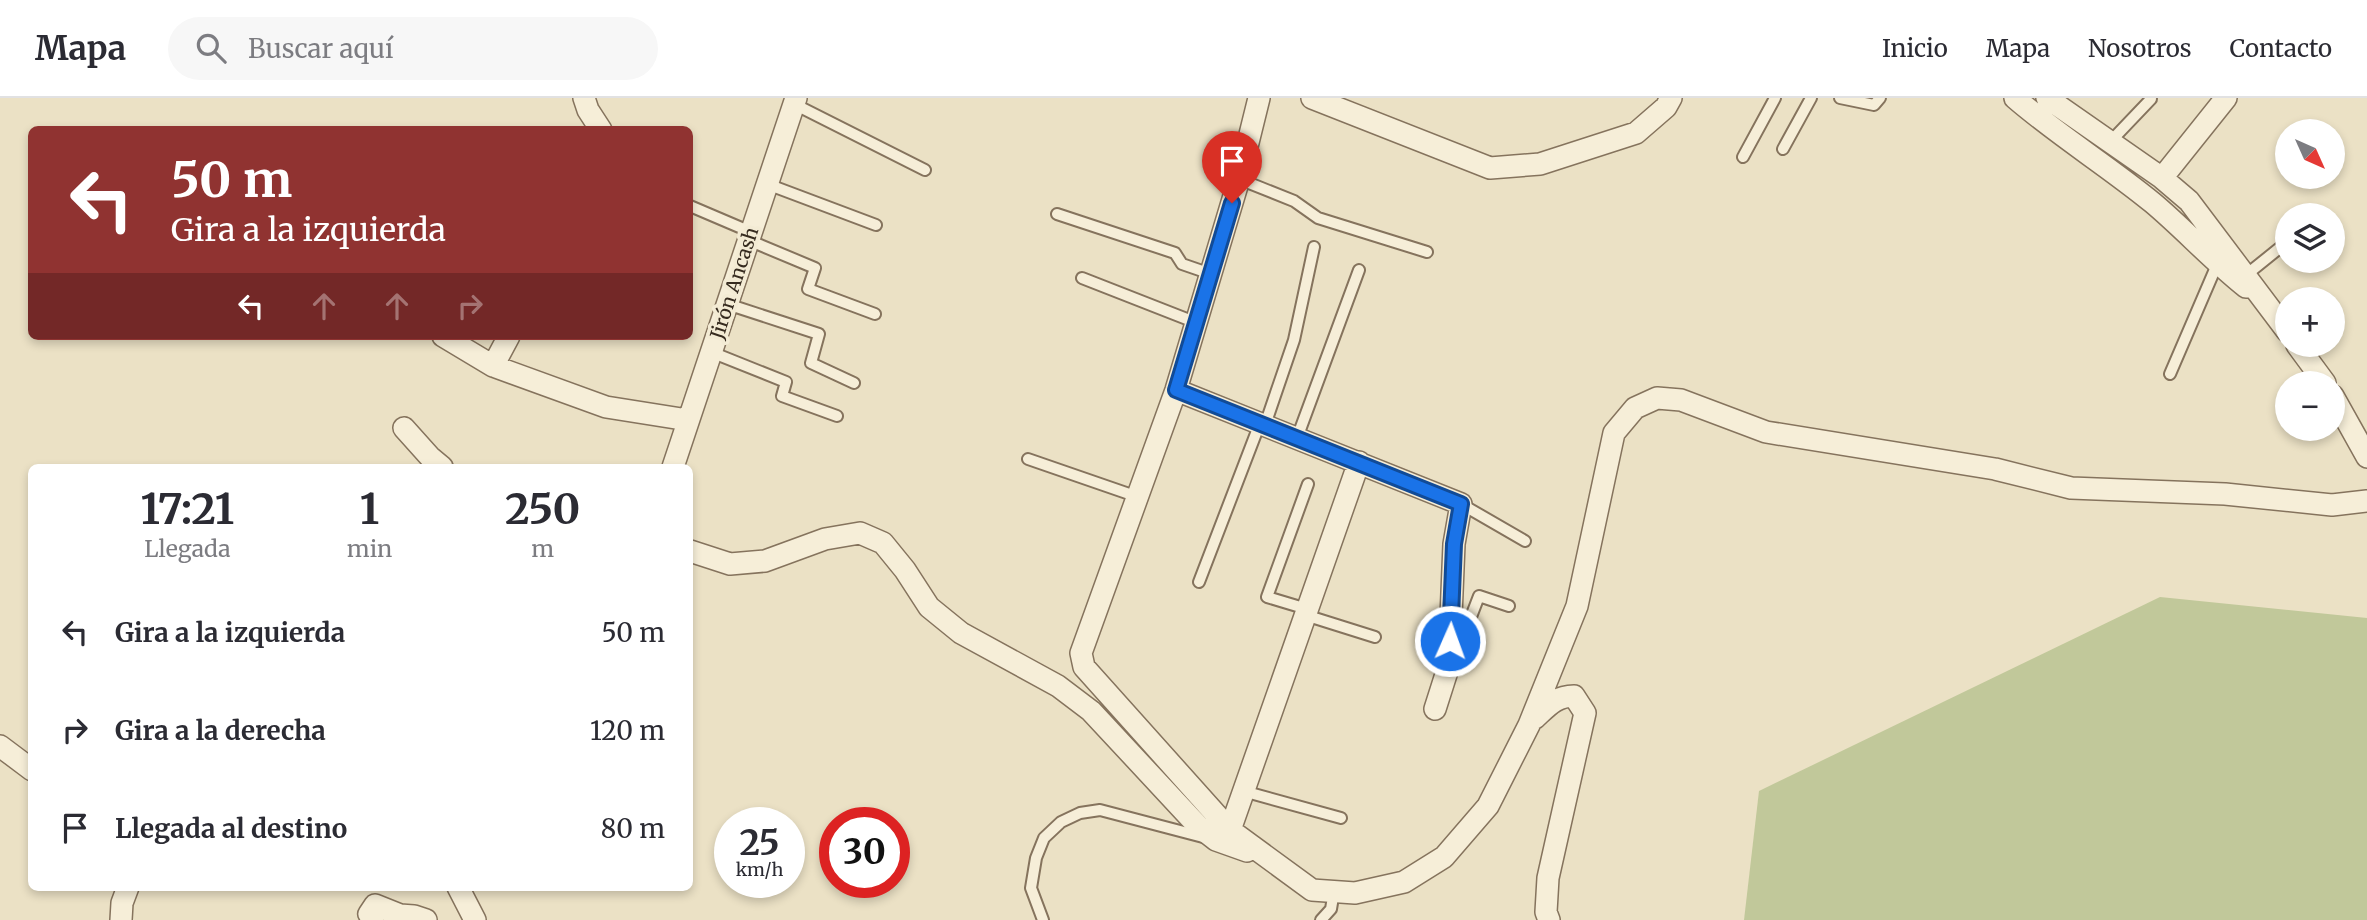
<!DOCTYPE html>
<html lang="es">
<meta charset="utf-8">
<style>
body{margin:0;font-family:Merriweather,serif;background:#f7f7f7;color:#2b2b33;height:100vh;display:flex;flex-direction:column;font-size:26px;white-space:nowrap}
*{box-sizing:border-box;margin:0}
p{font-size:23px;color:#7c7c81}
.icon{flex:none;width:38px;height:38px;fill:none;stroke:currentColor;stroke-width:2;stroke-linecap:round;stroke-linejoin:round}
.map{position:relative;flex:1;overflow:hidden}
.sheet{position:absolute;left:28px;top:366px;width:665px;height:427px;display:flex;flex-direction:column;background:#fff;border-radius:10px;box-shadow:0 4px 10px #0003}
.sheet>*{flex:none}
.top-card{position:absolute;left:28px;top:28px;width:665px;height:214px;border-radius:10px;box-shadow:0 4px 10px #0003;background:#903331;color:#fff;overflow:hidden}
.needle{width:46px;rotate:135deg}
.fabs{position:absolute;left:2275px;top:21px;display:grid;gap:14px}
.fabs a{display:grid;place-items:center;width:70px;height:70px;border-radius:50%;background:#fff;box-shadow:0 4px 10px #0003;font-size:35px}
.speed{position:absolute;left:714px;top:709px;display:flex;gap:14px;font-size:35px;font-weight:700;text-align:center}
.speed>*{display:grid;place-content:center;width:91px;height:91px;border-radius:50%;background:#fff;box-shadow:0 4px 10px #0003;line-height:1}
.speed small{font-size:18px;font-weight:400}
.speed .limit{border:10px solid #d22;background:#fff;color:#111}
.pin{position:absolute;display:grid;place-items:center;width:60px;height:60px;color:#fff;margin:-72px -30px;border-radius:50% 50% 50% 0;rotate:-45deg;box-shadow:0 0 7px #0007}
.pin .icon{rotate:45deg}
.me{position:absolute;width:77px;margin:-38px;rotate:2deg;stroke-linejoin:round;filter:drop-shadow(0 0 5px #0008)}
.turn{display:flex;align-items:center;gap:24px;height:147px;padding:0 28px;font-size:32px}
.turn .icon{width:91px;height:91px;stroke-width:2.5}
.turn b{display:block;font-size:49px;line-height:60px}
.lanes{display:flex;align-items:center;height:66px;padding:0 28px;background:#0003;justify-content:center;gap:35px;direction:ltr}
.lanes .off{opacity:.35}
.eta{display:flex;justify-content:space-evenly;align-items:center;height:119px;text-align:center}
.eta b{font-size:42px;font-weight:700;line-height:49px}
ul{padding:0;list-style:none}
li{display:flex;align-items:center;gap:21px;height:98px;padding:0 28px}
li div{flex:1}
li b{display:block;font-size:26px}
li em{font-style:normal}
header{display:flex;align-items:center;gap:42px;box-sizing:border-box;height:98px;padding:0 35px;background:#fff;border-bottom:2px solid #e1e1e2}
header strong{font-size:33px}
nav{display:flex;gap:38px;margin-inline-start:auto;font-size:24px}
.search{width:490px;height:63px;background:#f7f7f7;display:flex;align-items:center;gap:18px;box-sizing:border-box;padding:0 24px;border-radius:38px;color:#7c7c81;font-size:26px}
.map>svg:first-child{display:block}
.green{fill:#c1c89a}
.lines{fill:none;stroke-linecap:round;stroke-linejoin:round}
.lane-casing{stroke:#85735d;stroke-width:14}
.street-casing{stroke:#85735d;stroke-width:24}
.lane{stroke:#f6eed8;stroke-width:10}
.street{stroke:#f6eed8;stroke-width:21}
.route-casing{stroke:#114b97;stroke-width:18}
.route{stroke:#1a73e8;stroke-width:12}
.labels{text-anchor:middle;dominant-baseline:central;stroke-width:7;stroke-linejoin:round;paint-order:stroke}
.street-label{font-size:19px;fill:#362b1f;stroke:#f3ebd4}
</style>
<header>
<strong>Mapa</strong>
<div class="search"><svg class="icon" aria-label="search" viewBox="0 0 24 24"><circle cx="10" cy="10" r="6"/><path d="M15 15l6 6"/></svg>Buscar aquí</div>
<nav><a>Inicio</a><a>Mapa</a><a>Nosotros</a><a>Contacto</a></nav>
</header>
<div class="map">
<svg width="2367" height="822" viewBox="0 0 2367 822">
<rect width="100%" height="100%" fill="#ebe1c5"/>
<path class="green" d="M2160 499 2367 520V822H1744L1759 693Z"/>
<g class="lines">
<defs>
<path id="lane" d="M1840 0 1874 7 1880 0
M794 6 925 72
M2110 44 2151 1
M1783 51 1811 0
M1743 59 1775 0
M1239 81 1294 103 1318 120 1427 154
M767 86 876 127
M690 108 751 134
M1057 116 1175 155 1182 166 1211 176
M748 142 815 170 808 191 875 216
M2246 177 2287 144
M1082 180 1197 225
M727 206 819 236 811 265 854 285
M711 254 786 284 782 298 837 318
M2170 276 2219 162
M1265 327 1294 242 1314 149
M1297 340 1359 172
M1028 361 1138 399
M1461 406 1525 443
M1199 484 1260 325
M1307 511 1267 499 1308 386
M1305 517 1375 539
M1451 519 1469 524 1479 498 1509 508
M1243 693 1341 720
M1043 822 1031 790 1036 760 1044 740 1061 724 1080 715 1100 712 1203 739
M1321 822 1331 811 1334 793"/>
<path id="street" d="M584 0 588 12 601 32
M1259 0 1239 81 1176 292 1081 555 1084 569 1230 732 1312 792 1355 795 1404 784 1444 759 1488 708 1529 627 1577 508 1614 335 1635 310 1657 300 1681 302 1766 334 1995 371 2071 390 2225 396 2332 407 2367 403
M1312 0 1490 70 1540 66 1636 35 1666 9 1671 0
M2015 0C2059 38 2108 68 2153 105 2185 132 2213 163 2246 189
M2047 0 2162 80 2189 103 2287 233
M2162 80 2226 0
M443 238 493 268 606 309 688 322
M2297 247 2325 285
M493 268 509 238
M1176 292 1461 406 1454 446 1449 567 1435 611
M2333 298 2367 359
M404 330 430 359 442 369
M673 369 796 0
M690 453 730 466 765 463 825 441 860 435 883 445 905 472 929 509 961 535 1058 588 1091 613 1198 728 1216 742 1247 753
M1535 620C1548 608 1556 598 1574 598L1585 615 1548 780 1546 814 1549 822
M0 648 32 672
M1230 732 1359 364
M458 789 475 822
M121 822 122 805 128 789
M373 822 369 816 375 807 400 817 414 818 426 822"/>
</defs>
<use href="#lane" class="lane-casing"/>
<use href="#street" class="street-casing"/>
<use href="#lane" class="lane"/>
<use href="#street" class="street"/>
</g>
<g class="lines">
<defs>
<path id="route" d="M1232 105 1176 292 1461 406 1454 446 1450 543"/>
</defs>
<use href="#route" class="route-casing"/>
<use href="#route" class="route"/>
</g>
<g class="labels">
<g class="street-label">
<text transform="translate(734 185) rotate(-72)">Jirón Ancash</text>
</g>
</g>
</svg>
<div class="fabs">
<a><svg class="needle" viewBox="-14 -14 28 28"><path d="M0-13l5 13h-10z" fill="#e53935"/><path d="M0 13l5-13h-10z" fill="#7c7c81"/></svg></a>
<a><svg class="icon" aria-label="layers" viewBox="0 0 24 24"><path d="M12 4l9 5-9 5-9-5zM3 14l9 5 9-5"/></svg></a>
<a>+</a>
<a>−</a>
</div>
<div class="speed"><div>25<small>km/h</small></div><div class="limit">30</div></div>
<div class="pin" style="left:1232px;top:105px;background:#d93025"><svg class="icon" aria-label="arrive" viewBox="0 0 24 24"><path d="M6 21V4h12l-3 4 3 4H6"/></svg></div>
<svg class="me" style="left:1450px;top:543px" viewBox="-20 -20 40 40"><circle r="17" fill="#1a73e8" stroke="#fff" stroke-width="3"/><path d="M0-11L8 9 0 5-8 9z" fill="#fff"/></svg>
<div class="top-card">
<div class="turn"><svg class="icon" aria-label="left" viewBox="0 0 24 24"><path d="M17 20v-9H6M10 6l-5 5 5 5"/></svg><div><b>50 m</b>Gira a la izquierda</div></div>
<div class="lanes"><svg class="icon" aria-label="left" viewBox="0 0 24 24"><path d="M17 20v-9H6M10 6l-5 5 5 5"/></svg><svg class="icon off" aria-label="ahead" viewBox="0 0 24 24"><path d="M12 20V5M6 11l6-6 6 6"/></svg><svg class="icon off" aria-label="ahead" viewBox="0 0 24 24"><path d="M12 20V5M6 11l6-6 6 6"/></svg><svg class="icon off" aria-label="right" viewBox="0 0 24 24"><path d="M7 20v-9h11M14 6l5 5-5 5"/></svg></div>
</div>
<section class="sheet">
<div class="eta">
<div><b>17:21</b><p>Llegada</p></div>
<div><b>1</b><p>min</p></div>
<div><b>250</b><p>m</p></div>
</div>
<ul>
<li><svg class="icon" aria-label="left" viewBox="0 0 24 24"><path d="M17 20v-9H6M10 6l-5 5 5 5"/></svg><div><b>Gira a la izquierda</b></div><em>50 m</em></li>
<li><svg class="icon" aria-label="right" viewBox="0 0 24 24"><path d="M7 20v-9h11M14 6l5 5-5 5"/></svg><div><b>Gira a la derecha</b></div><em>120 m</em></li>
<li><svg class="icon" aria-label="arrive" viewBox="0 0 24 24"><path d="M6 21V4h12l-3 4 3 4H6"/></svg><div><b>Llegada al destino</b></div><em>80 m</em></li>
</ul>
</section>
</div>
